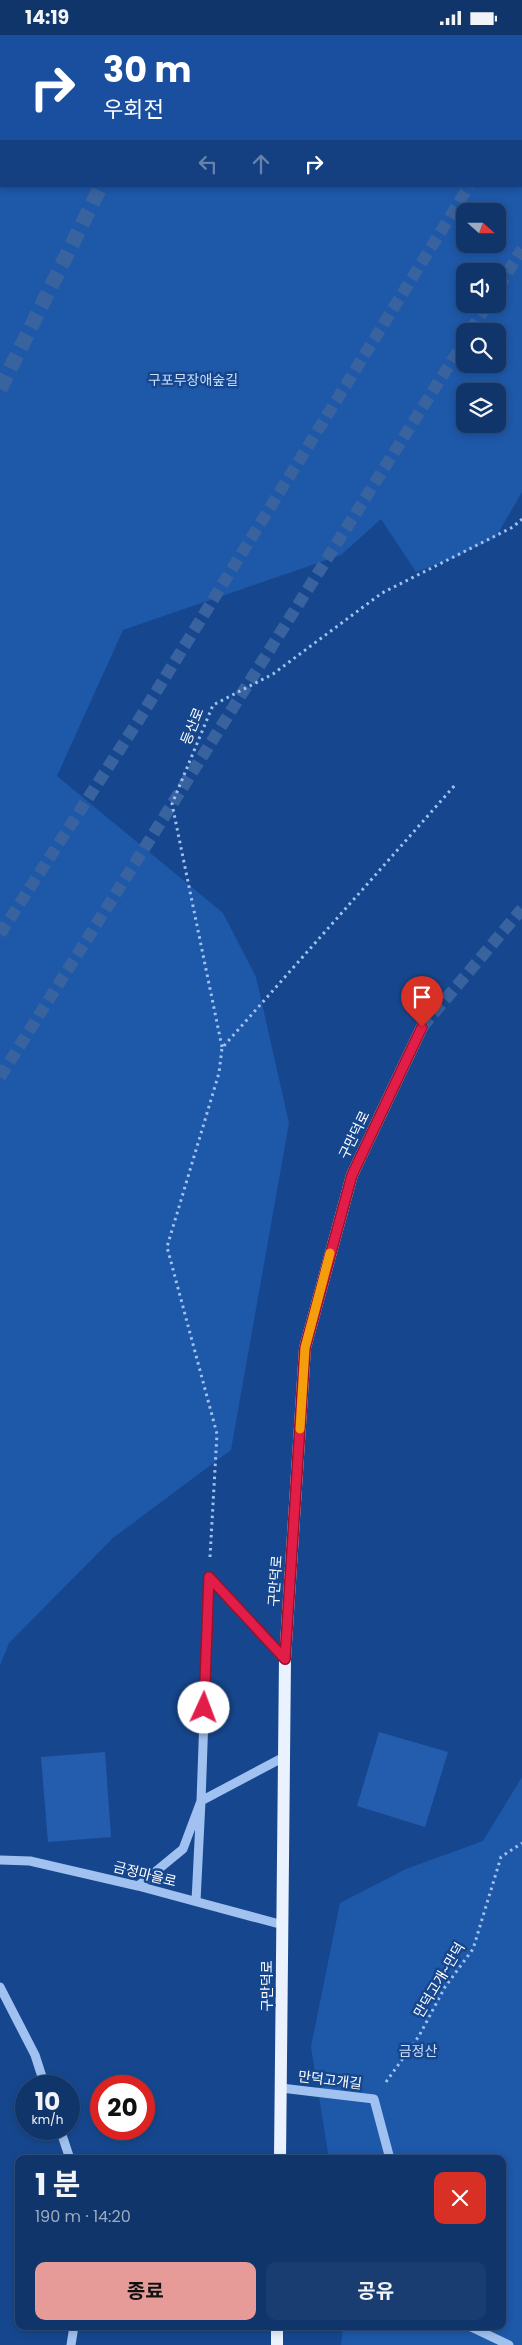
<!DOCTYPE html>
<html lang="ko">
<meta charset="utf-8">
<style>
body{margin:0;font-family:Poppins,"Noto Sans KR",sans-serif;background:#193d70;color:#f1f3f6;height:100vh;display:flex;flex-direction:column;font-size:19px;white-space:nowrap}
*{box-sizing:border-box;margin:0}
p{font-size:16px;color:#9cabc1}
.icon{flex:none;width:28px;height:28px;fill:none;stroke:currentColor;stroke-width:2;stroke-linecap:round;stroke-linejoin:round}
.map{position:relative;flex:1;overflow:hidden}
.panel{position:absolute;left:15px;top:2120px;width:491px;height:175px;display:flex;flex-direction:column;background:#10356a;border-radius:10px;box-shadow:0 2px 8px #0003,0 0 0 1px #30507e}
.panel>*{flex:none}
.banner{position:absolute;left:0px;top:0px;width:522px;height:152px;box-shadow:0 2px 8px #0003,0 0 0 1px #30507e;background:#1a4fa0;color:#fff;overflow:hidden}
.needle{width:32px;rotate:111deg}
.controls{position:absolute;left:456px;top:168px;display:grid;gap:10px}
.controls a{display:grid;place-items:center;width:50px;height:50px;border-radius:10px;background:#10356a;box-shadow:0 2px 8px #0003,0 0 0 1px #30507e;font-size:25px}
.speed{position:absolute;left:15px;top:2040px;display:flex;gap:10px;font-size:25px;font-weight:700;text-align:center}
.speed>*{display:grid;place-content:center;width:65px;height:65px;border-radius:50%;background:#10356a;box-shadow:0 2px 8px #0003,0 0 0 1px #30507e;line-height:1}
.speed small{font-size:12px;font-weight:400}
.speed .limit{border:8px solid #d22;background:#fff;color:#111}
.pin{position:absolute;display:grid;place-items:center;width:42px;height:42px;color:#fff;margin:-51px -21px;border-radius:50% 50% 50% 0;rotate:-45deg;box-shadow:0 0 5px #0007}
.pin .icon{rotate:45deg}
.me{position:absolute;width:55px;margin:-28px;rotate:2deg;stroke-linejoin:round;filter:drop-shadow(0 0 4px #0008)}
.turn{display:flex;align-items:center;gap:18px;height:105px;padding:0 20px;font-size:22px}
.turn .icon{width:65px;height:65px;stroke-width:2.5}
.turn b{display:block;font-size:35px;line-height:42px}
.lanes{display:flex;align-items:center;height:48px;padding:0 20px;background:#0003;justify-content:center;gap:25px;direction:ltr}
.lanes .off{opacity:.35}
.round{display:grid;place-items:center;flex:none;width:52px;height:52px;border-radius:10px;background:#193d70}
.head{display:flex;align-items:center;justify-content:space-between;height:85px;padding:0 20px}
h1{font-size:30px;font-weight:700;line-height:38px}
.primary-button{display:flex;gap:10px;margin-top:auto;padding:10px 20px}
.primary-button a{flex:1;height:58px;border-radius:10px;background:#e69b98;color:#111;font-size:20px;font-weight:700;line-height:58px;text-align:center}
.primary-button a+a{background:#193d70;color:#f1f3f6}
.status{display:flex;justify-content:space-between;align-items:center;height:35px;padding:0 25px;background:#10356a;direction:ltr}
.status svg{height:14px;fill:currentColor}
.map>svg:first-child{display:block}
.green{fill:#1e58a8;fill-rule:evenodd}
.building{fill:#245dad}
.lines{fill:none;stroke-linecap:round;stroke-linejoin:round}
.major-tunnel{stroke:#39639f;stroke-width:12;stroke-dasharray:12 6;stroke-linecap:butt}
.highway-tunnel{stroke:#39639f;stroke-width:15;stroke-dasharray:15 8;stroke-linecap:butt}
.path{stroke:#a1c2f0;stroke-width:3;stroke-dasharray:2.5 4;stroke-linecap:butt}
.minor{stroke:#a1c2f0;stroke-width:9}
.major{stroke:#eaf2ff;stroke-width:12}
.route-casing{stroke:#92132f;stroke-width:12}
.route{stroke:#e11d48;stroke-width:9}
.slow{stroke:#f59e0b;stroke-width:9}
.labels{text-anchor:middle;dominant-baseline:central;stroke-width:5;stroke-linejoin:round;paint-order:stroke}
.park-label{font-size:14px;fill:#c8defb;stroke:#16478e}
.street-label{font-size:14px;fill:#fff;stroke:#16478e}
</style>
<div class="status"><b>14:19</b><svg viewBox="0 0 49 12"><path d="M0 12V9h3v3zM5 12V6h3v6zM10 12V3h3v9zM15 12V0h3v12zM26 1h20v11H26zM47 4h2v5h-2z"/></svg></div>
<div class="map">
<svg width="522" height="2310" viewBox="0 0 522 2310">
<rect width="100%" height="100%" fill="#16478e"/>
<path class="green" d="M0 0H522V457L496 502 454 523 416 537 381 484 341 520 123 595 57 741 223 878 256 942 289 1088 231 1415 113 1503 9 1608 0 1630ZM1 1H521V151H1ZM465 176H498V209H465ZM465 236H498V269H465ZM465 296H498V329H465ZM465 356H498V389H465Z
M522 1742V2310H341L343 2291H502V2124H329L311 2012 340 1868 406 1834 483 1806Z"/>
<path class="building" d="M379 1697 448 1717 425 1792 357 1771Z
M105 1717 111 1802 48 1807 41 1722Z"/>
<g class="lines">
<path class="major-tunnel" d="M521 66 522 65
M498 253 522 214
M470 296 488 269
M0 899 138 686 469 151
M422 992 522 874
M0 1042 465 305"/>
<path class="highway-tunnel" d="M42 1V0
M176 1V0
M0 86 1 83
M0 354 101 151"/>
<path class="path" d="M222 1012 172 769 213 670 273 639 382 558 513 492 522 484
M210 1522 217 1399 167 1212 219 1038 222 1013 456 749
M386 2047 419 2001 445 1952 473 1914 501 1822 522 1808"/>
<path class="minor" d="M0 1825 30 1826 138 1851 283 1890
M138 1851 183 1814 201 1766 209 1542 285 1624
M196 1866 201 1766 284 1722
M0 1952 35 2020 45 2051
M281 2053 374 2064 390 2124
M60 2094 70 2124
M469 2291 509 2310
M71 2310 74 2291"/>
<path class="major" d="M280 2124 285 1624 305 1313 352 1140 422 992
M277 2310V2291"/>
</g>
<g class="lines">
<defs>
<path id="route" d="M204 1673 209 1542 285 1624 305 1313 352 1140 422 992"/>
</defs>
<use href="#route" class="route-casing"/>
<use href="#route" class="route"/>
<path class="slow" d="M300 1394 305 1313 330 1218"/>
</g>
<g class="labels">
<g class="park-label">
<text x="193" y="345">구포무장애숲길</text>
<text x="418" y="2016">금정산</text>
</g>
<g class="street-label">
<text transform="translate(192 691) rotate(-68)">등산로</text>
<text transform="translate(354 1100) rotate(-64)">구만덕로</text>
<text transform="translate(275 1546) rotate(-86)">구만덕로</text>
<text transform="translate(145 1839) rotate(14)">금정마을로</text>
<text transform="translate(439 1945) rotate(-59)">만덕고개~만덕</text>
<text transform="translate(267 1951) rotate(-90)">구만덕로</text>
<text transform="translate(330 2045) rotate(7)">만덕고개길</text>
</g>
</g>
</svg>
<div class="controls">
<a><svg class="needle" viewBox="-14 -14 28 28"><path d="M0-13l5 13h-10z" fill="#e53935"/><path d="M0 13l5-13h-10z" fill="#9cabc1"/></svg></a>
<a><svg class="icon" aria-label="sound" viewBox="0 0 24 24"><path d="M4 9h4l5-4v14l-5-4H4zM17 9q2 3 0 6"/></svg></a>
<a><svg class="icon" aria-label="search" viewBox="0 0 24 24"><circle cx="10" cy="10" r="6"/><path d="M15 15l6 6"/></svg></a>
<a><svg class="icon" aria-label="layers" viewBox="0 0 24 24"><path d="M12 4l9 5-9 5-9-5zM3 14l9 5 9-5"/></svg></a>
</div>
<div class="speed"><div>10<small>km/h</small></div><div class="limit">20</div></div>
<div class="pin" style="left:422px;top:992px;background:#d93025"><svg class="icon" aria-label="arrive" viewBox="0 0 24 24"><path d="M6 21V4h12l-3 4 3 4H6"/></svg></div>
<svg class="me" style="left:204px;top:1673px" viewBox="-20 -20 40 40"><circle r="19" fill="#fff"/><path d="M0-13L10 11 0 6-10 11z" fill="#e11d48"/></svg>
<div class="banner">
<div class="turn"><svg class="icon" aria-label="right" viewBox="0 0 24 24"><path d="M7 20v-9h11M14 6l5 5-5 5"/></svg><div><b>30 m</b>우회전</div></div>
<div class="lanes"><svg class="icon off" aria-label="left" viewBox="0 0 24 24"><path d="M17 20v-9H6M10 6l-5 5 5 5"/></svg><svg class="icon off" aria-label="ahead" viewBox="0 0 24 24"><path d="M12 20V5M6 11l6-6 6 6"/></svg><svg class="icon" aria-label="right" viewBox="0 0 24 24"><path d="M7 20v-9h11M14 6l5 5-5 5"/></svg></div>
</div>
<section class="panel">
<div class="head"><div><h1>1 분</h1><p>190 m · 14:20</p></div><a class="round" style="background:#d93025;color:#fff"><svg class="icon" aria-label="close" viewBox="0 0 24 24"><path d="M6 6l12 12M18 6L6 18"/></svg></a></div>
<div class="primary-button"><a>종료</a><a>공유</a></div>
</section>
</div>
